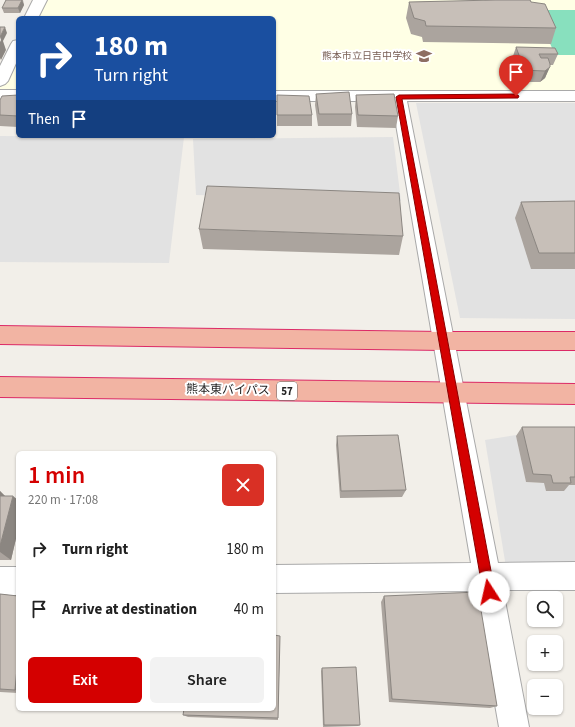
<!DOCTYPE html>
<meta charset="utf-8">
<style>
body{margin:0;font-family:"Source Sans 3","Noto Sans JP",sans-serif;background:#f2f2f2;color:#222;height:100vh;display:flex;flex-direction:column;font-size:15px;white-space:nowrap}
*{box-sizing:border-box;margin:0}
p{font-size:13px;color:#767676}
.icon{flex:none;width:22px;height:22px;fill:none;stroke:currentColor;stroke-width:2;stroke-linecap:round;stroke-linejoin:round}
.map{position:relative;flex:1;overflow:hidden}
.sheet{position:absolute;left:16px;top:451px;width:260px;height:260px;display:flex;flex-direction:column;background:#fff;border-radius:6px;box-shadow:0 1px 3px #0004}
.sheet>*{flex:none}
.guide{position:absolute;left:16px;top:16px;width:260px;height:122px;border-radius:6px;box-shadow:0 1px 3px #0004;background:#1a4fa0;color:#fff;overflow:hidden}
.tools{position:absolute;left:527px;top:591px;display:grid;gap:8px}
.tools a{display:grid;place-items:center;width:36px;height:36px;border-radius:6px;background:#fff;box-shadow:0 1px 3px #0004;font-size:20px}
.pin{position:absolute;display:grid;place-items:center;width:34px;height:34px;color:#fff;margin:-41px -17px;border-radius:50% 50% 50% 0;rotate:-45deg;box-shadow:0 0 4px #0007}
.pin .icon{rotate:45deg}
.me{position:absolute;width:44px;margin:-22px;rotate:350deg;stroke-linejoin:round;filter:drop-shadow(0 0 3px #0008)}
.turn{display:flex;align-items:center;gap:14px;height:84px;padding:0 12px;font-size:18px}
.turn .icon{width:52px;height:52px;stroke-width:2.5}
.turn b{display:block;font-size:28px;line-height:34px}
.then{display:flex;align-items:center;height:38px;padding:0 12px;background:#0003;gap:8px;font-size:15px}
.round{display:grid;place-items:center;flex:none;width:42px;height:42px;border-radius:6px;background:#f2f2f2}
.headline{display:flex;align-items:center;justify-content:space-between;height:68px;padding:0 12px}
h1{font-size:24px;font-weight:600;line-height:30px;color:#d40000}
.primary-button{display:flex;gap:8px;margin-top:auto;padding:8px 12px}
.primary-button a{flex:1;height:46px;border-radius:6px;background:#d40000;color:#fff;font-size:16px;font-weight:600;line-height:46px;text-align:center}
.primary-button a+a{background:#f2f2f2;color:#222}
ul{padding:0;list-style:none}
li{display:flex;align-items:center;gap:12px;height:60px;padding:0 12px}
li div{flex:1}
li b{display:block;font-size:15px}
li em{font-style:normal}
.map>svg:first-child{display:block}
.education{fill:#ffffe5}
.pitch{fill:#88e0be}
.parking{fill:#e2e2e2}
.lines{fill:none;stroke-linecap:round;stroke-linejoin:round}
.minor-casing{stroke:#a9a9a9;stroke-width:2}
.trunk-casing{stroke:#dc2a67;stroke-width:2}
.minor{fill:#fff;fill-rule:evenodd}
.trunk{fill:#f2b4a3;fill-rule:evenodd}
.wall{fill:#aba49e}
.shaded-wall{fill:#8b8681}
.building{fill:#c7bfb8;stroke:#8b8681}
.route{fill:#d40000;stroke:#8a0000}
.labels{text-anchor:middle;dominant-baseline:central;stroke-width:4;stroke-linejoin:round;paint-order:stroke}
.far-education-label{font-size:10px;fill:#785e54;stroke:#fff;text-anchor:end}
.shield{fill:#fff;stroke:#646464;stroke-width:1}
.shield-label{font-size:11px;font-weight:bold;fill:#222}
.street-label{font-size:12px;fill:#222;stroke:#fff}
</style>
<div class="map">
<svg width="575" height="727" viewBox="0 0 575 727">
<rect width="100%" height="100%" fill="#f2efe9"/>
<path class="education" d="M40 0H575V94H274V18H31Z
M18 44V94H0V81Z"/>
<path class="pitch" d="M522 10H575V55H555L540 20Z"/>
<path class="parking" d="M416 103H575V319L460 318Z
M0 136 184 137 169 263 0 262Z
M393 137 401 201 196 195 193 139Z
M516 435 526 482 575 485V567H506L485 440Z"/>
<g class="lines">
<defs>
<path id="minor" d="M33 0H47L38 18H24Z
M18 40V59L8 81 5 84 0 86V66L11 44 13 41Z
M0 90H18V100H0Z
M274 91H575V101H407L498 563 575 562V590H503L529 727H499L475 591 274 593V565L471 563 392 101H274Z
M0 567H18V595H0Z"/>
<path id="trunk" d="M0 326 443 332H575V350H443L0 344Z
M0 377 575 384V404L0 397Z"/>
</defs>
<use href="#minor" class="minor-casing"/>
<use href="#trunk" class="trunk-casing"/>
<use href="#minor" class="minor"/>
<use href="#trunk" class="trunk"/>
</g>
<path class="wall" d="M6 0H23L24 5 20 13H4L2 8Z
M484 0H530L531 2 556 28 551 44 423 42 422 37 411 34 406 18 409 2 485 1Z
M516 47 558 54 553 65H550L545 78 540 82H518L513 70 514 66 512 59Z
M316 94 352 114 351 126H318L315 105Z
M18 95V127L0 126V100Z
M356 95 398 116 396 128 357 127 355 107Z
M277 115H312V126H277Z
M575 201V269H531L515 218 521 202Z
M199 229 403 236 399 255 203 249Z
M522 427H575V485H569L564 491H546L544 483 526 482 516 436Z
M337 436 406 490 402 497 340 498 336 445Z
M0 491 5 496 18 500V530L11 560H0Z
M0 594 18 596V693L0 692Z
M384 596 497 706 490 708 389 702 381 602Z
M280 636 278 720 188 717 183 715Z
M322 668 360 725 358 726 323 727 321 671Z"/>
<path class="shaded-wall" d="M22 0 24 5 20 13 18 8Z
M5 27 7 33 3 41 6 50 1 60 0 58V42L1 40 0 37Z
M550 67 545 78 540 82 545 71Z
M0 491 11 502 0 497Z
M13 496 18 500V530L11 560 0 552V546Z
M18 657V691L15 690Z"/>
<path class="building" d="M6 0H22L18 8H2Z
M495 0H530L531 2 545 4 556 28 426 26 425 21 414 18 409 2Z
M0 27H5L0 37Z
M516 47 555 48 558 54H539L541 58H548L550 64V67L545 71 521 70 517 58H520Z
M349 92 352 114H319L316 94Z
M394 94 398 116 358 115 356 95Z
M18 95V116L0 115V100L2 96Z
M277 95 309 96 312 115H277Z
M207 186 399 193 403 236 199 229Z
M575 201V253H539L521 202Z
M522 427H575V477H570L571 483H553L551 475 533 474Z
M398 435 406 490 341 491 337 436Z
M0 496H13L0 546Z
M478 592 497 706 392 699 384 596Z
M0 594 18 596V657L15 690 0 689Z
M274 635 280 636 278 718 183 715 184 709H274Z
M356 667 360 725H324L322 668Z"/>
<path class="route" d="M516 94 519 96 518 98 402 99 495 592 493 596 489 597 485 596 483 592 396 97 399 95Z"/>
<defs>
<symbol id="school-bare" viewBox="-9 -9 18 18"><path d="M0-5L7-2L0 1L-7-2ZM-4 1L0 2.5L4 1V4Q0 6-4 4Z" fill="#8d6e63" stroke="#fff" stroke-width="2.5" paint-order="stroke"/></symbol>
</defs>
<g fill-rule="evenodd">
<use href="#school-bare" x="413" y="45" width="22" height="22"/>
</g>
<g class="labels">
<g class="far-education-label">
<text x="412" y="56">熊本市立日吉中学校</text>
</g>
<rect class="shield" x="277" y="382" width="20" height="18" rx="3"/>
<g class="shield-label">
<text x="287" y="391">57</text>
</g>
<g class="street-label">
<text transform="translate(228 390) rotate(1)">熊本東バイパス</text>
</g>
</g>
</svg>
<div class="tools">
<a><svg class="icon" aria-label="search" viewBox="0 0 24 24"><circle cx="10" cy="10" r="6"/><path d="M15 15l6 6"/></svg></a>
<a>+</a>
<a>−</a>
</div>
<div class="pin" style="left:516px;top:96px;background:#d93025"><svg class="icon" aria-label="arrive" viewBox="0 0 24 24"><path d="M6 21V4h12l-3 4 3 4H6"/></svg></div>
<svg class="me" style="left:489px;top:592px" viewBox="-20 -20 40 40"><circle r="19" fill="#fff"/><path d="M0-13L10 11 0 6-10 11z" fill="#d40000"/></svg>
<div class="guide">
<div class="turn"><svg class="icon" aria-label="right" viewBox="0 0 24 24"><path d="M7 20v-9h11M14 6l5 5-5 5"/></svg><div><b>180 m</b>Turn right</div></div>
<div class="then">Then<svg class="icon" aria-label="arrive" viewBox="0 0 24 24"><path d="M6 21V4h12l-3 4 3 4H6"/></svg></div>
</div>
<section class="sheet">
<div class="headline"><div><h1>1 min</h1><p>220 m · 17:08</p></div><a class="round" style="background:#d93025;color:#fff"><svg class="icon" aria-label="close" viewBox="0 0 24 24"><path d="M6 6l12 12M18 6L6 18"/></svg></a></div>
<ul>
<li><svg class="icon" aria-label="right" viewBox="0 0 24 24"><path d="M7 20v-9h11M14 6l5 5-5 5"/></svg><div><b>Turn right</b></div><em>180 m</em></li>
<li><svg class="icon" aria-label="arrive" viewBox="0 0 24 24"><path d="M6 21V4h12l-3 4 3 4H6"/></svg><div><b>Arrive at destination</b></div><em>40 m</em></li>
</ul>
<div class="primary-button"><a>Exit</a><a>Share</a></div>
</section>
</div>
